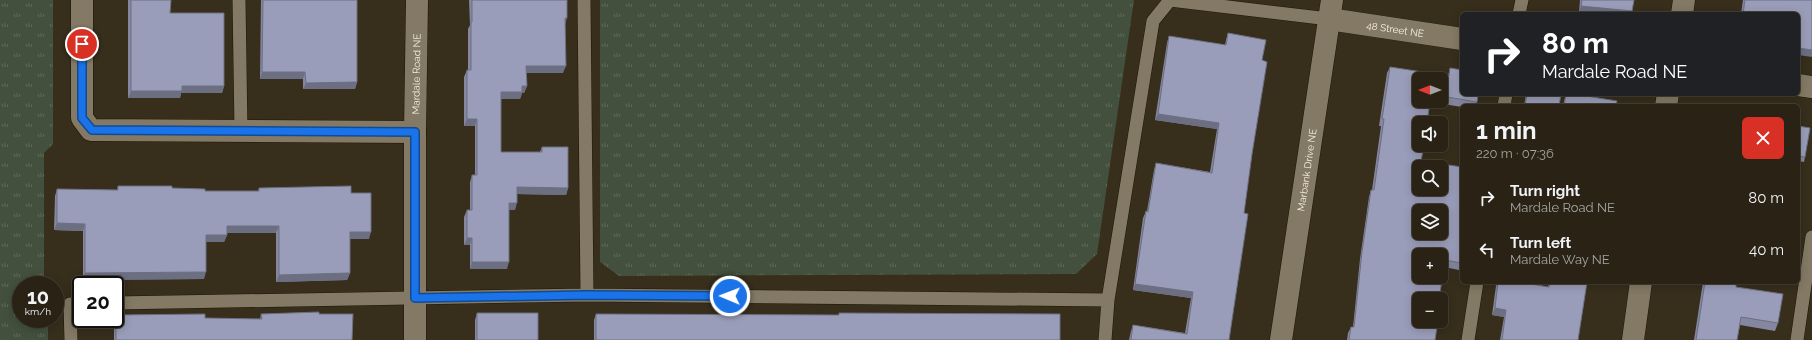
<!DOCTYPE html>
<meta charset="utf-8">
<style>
body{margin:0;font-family:Raleway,sans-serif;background:#312a1e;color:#f1f3f6;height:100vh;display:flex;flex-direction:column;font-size:15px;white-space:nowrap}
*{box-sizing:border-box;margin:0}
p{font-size:13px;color:#a5a4a0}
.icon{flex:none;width:22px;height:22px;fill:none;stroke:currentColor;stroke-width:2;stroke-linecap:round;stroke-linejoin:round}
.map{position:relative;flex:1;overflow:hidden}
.details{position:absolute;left:1460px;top:104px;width:340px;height:180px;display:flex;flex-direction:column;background:#292215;border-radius:6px;box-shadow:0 2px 10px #0003,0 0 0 1px #453f34}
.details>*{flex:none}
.top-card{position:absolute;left:1460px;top:12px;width:340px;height:84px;border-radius:6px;box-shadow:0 2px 10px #0003,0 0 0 1px #453f34;background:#202124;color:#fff;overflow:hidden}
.needle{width:26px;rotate:270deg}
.tools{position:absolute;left:1412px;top:72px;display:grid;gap:8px}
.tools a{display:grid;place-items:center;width:36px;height:36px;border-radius:6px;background:#292215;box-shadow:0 2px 10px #0003,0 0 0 1px #453f34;font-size:20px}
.speed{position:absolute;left:12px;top:276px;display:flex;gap:8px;font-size:20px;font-weight:700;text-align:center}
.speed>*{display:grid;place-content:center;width:52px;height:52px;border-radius:50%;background:#292215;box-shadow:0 2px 10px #0003,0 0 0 1px #453f34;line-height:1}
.speed small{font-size:10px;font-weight:400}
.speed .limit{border:2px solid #111;border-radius:6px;background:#fff;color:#111}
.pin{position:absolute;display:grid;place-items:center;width:34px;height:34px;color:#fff;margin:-17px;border:2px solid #fff;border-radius:50%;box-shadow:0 1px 4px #0007}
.me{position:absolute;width:44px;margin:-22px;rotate:271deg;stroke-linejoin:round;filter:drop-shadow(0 0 3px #0008)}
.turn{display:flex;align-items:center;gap:14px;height:84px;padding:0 16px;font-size:18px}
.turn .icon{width:52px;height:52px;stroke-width:2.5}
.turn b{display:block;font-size:28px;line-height:34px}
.round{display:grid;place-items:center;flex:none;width:42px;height:42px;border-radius:6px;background:#312a1e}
.head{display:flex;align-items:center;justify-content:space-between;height:68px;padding:0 16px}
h1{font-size:24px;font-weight:700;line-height:30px}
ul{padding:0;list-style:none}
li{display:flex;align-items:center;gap:12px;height:52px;padding:0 16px}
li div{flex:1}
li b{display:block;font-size:15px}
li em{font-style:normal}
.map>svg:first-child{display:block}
.grass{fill:url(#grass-tufts)}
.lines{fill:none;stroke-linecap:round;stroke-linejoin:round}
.service-casing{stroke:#1e1605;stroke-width:14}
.minor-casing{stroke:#1e1605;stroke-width:23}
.tertiary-casing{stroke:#1e1605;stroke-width:23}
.service{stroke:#837964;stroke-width:13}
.minor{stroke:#837964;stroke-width:22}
.tertiary{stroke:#837964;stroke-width:22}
.wall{fill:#84879f;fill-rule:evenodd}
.shaded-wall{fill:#6c6e82}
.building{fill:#9a9db9;stroke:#6c6e82;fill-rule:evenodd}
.route-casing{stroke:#114b97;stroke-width:10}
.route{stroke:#1a73e8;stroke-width:7}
.labels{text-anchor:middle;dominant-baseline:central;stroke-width:4;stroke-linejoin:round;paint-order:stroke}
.street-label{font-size:10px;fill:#f4efe3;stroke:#1b170f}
</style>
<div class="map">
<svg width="1812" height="340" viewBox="0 0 1812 340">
<defs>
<pattern id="grass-tufts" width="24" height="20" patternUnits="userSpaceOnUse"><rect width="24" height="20" fill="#43503d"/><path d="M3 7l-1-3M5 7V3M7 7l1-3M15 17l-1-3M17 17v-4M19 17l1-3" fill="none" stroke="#5f6a59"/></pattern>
</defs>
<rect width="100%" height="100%" fill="#372e1c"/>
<path class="grass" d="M0 0H53V144L44 153V285H21V319H48V340H0Z
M600 0H1134L1097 254 1076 274 619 276 600 262Z"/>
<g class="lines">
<defs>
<path id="service" d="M239 0 241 131
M584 0 587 295
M1519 14 1522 0
M1504 106 1506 94
M115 303 587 295 1108 300
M71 340 70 304H81
M1105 340 1108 300 1153 21 1170 0 1329 19
M1468 340 1477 282
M1797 340 1812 237"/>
<g id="minor">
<path d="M82 0V118L91 130 415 132"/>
<path d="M1682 14 1684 0"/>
<path id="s1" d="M1329 19 1462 39"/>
<path d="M1798 85 1812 87"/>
<path d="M1666 106 1668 94"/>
<path id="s2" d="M415 340V132L417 0"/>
<path d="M1633 340 1641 282"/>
</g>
<g id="tertiary">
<path id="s3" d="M1281 340 1332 0"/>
</g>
</defs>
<use href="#service" class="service-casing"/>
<use href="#minor" class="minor-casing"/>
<use href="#tertiary" class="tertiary-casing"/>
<use href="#service" class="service"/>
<use href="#minor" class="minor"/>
<use href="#tertiary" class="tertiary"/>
</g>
<path class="wall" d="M128 0H171L170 13 224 86 222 93H181L180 98H128Z
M261 0H357V82L355 89H303V79H260Z
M469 0H567L565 24 563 73H526L527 86 524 93H522L520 99H501V152H540L542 147 568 188 566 195 517 194 515 210H509L507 269H470V245H464V217L467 210H470V182L472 175H475V126H464V77L467 70H468V29L470 25Z
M1580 0H1634L1632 11 1631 14H1593L1579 12Z
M1743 0H1812L1798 14H1741Z
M1228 33 1262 60 1252 154 1244 213 1229 340H1129L1131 331 1133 325 1185 333 1191 298 1133 290 1143 218 1146 211H1147L1154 170 1156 163 1210 172 1217 129 1155 120 1167 43 1169 36 1225 45 1226 40Z
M1390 67 1448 76 1450 68 1477 102 1476 106H1462V107L1430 102 1421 161 1461 263 1459 270 1444 267 1435 327V340H1347L1348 333 1351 327H1353L1360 259 1369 197 1371 190H1372L1381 126H1379L1387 73ZM1441 79V101H1419Z
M1526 94H1561L1559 106H1524Z
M1566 94 1616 106H1563L1564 101Z
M1798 126 1805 157 1804 162 1798 161Z
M118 186 172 188 205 191H258L259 188 351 193 369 239H350V273L347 280 276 282V233H227V235L224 242H206L204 279 83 280V231L54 230 55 196 57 189 117 190Z
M1498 282H1518L1548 287 1549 282H1587L1578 340H1500L1504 317 1492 315 1496 286Z
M1703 282H1736V287L1778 323 1775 331 1740 325 1737 340H1694Z
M477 313 538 340H475V320Z
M839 313 1060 340H594V320L596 314 839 315Z
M261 314H319L352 340H114V322L115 319 116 315 205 318 260 319Z"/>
<path class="shaded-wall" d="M1581 6 1632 11 1631 14H1593L1579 12Z
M565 18H567L565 25Z
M1798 48 1812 50V57L1798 55Z
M526 66H566L563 73H524Z
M262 72H305L303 79H260Z
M357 82 355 89H303L306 83Z
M182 86H224L222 93H181L180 98H128L131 91Z
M522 86H527L524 93H522L520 99H499L501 92Z
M1158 114 1219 123 1217 129 1155 120Z
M467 119H477L475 126H464Z
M517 187 568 188 566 195 515 194Z
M509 203H517L515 210H507Z
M57 223 85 224 83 231 54 230Z
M227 226H279L276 233H224Z
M350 232H371L369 239H347Z
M206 235H227L224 242H204Z
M467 238H472L470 245H464Z
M472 262H509L507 269H470Z
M206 272 204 279 83 280 85 273Z
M350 273 347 280 276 282 279 275Z
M1135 284 1193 292 1191 298 1133 290Z
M1495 308 1506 310 1504 317 1492 315Z"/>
<path class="building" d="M131 0H171L170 13H224V86H182V91H131Z
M263 0H357V82L306 83 305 72H262Z
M472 0H567V18H565L566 66H526L527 86H522V92H501V152H542V147H568V188L517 187V203H509V262H472V238H467V210H472V175H477V119H467V70H471V22H472Z
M1582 0H1634L1632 11 1581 6Z
M1745 0H1812V50L1798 48V14H1743Z
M1228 33 1266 40 1262 60 1267 62 1252 154 1244 213 1248 214 1229 340H1131L1133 325 1187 334 1193 292 1135 284 1146 211 1148 212 1156 163 1212 173 1219 123 1158 114 1169 36 1226 45Z
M1390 67 1449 76 1450 68 1462 70V94H1478L1477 102 1441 96V79H1419V101H1430L1427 123H1419V145H1424L1421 161 1462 167V259L1461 263 1445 260 1439 299H1419V321H1435V327H1437L1435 340H1349L1351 327H1354L1362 252 1371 190H1374L1384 119H1382ZM1419 167H1441V189H1419ZM1419 211H1441V233H1419ZM1419 255H1441V277H1419Z
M1527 94H1561L1559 106H1528L1525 105Z
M1566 94H1574L1617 101 1616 106H1564Z
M1798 126 1810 128 1805 157 1798 156Z
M118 186H172V188L205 189V191H259V188L351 186V193H371V232H350V273L279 275V226H227V235H206V272L85 273V224L57 223V189L118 190Z
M1498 282H1518L1549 287 1550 282H1587L1578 340H1502L1506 310 1495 308Z
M1705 282H1736V287L1783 294 1778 323 1741 317 1737 340H1696Z
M319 312V314H353L352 340H116V315L205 314V318L262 319 261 314Z
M477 313H538V340H477Z
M839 313 1060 314V340H596V314L839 315Z"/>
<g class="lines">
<defs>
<path id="route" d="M82 44V118L92 130 415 132V298L587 295 730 296"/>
</defs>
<use href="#route" class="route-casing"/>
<use href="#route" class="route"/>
</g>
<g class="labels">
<g class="street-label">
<text stroke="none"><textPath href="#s1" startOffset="67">48 Street NE</textPath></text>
<text stroke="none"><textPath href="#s2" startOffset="266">Mardale Road NE</textPath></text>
<text stroke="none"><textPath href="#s3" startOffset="172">Marbank Drive NE</textPath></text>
</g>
</g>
</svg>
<div class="tools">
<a><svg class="needle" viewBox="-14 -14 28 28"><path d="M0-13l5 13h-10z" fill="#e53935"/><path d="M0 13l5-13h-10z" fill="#a5a4a0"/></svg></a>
<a><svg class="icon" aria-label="sound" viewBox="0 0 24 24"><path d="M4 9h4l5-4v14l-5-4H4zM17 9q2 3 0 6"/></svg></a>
<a><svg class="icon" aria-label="search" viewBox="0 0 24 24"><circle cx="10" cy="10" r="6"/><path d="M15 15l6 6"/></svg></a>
<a><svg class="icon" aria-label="layers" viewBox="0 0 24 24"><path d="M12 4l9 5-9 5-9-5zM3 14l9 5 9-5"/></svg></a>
<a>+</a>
<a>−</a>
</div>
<div class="speed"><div>10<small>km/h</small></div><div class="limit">20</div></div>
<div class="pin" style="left:82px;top:44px;background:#d93025"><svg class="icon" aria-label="arrive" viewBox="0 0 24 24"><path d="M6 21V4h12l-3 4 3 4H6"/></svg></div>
<svg class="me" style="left:730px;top:296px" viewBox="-20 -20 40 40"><circle r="17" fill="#1a73e8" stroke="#fff" stroke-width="3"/><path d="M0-11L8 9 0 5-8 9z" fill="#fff"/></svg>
<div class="top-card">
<div class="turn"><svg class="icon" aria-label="right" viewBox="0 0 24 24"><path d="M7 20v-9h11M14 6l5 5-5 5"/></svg><div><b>80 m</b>Mardale Road NE</div></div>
</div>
<section class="details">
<div class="head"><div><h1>1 min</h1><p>220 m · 07:36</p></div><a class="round" style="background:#d93025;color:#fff"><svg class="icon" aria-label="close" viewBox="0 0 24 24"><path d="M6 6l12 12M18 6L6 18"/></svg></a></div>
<ul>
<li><svg class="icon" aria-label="right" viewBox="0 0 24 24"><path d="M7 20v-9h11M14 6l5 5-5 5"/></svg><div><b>Turn right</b><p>Mardale Road NE</p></div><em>80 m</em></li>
<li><svg class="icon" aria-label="left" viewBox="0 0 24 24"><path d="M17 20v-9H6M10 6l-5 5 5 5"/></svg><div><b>Turn left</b><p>Mardale Way NE</p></div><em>40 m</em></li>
</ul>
</section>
</div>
